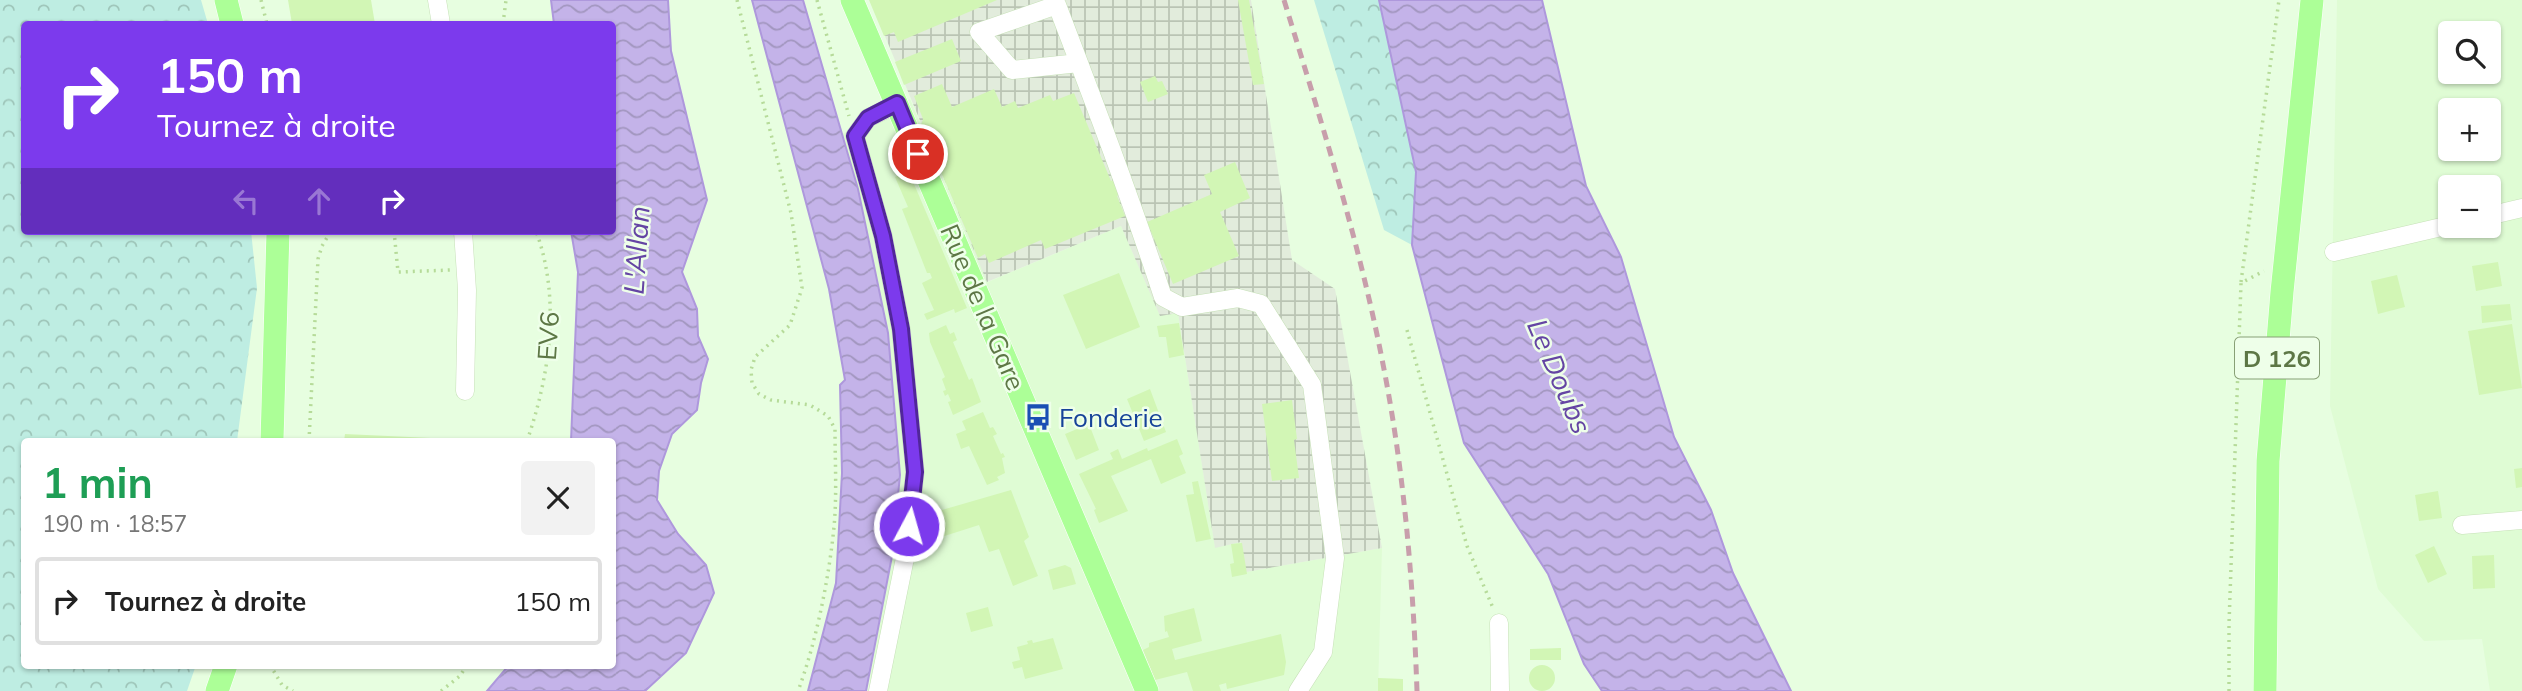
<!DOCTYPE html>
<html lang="fr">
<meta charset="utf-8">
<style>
body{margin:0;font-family:Mulish,sans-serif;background:#f2f2f2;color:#222;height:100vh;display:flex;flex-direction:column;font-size:26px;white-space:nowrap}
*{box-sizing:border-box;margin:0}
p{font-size:23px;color:#767676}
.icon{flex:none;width:38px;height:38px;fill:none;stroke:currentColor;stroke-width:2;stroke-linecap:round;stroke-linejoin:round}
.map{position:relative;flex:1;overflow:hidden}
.side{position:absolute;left:21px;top:438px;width:595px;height:231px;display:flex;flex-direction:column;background:#fff;border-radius:7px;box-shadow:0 2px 5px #0004}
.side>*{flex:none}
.top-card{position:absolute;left:21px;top:21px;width:595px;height:214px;border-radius:7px;box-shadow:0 2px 5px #0004;background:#7c3aed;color:#fff;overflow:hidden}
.buttons{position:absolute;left:2438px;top:21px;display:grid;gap:14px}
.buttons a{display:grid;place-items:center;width:63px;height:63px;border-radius:7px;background:#fff;box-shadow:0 2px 5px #0004;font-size:35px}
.pin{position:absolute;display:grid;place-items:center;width:60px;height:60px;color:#fff;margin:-30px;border:4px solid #fff;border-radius:50%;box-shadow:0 2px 7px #0007}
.me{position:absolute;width:77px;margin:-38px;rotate:6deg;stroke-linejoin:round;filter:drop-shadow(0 0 5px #0008)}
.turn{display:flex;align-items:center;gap:24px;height:147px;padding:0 21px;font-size:32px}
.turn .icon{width:91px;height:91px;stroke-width:2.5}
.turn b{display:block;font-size:49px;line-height:60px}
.lanes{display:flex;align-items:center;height:66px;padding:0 21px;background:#0003;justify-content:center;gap:35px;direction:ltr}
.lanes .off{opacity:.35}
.round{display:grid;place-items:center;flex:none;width:74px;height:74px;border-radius:7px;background:#f2f2f2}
.head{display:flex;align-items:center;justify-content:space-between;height:119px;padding:0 21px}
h1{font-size:42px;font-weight:700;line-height:52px;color:#1e9e55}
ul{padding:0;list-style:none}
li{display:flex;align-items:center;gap:21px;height:88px;margin:0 14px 10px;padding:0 7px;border:4px solid #e0e0e0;border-radius:7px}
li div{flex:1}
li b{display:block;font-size:26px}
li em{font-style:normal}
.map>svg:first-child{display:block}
.residential{fill:#dffcd4;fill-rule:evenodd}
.industrial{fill:url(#industrial-grid)}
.forest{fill:url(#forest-crowns)}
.water{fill:url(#water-waves);stroke:#ae98dc;stroke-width:2}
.building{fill:#d2f6b5}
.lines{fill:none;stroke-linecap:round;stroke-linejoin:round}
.minor-casing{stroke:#c7e1b8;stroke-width:19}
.major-casing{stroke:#fff;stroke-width:24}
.path{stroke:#b6db99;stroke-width:3.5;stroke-dasharray:2 5;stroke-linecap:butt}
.minor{stroke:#fff;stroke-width:18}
.major{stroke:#acff97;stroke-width:23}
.rail{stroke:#c89eab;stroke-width:5;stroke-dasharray:10 7;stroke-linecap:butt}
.route-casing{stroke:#51269a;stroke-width:18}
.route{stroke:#7c3aed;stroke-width:12}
.labels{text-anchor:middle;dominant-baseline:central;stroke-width:5;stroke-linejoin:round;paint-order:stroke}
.shield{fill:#eeffe9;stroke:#88a076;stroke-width:2}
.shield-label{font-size:24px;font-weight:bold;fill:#5d7745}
.street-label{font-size:26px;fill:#5d7745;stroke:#eeffe9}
.transit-label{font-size:26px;fill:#164399;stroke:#eeffe9;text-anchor:start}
.water-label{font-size:28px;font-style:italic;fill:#6444a3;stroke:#eeffe9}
</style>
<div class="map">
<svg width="2522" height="691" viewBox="0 0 2522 691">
<defs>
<pattern id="industrial-grid" width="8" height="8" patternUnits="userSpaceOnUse" patternTransform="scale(1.75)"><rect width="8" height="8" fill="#e2ecdc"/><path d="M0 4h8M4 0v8" fill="none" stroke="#bac4b4"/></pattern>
<pattern id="forest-crowns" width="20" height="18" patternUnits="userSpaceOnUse" patternTransform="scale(1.75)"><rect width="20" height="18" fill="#beede2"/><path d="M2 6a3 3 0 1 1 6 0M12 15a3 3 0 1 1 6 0" fill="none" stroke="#9ec5b9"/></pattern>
<pattern id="water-waves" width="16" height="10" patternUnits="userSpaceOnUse" patternTransform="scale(1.75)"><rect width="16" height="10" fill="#c4b3e9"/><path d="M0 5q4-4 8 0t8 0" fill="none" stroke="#a296bf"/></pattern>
</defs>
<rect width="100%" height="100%" fill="#e7fee0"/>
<path class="residential" d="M2337 0H2522V691H2490L2482 639 2424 641 2378 589 2330 406ZM2450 33H2488V72H2450ZM2450 110H2488V149H2450ZM2450 187H2488V226H2450Z
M910 99 988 282 1121 226 1160 315 1178 313 1215 547 1242 542 1246 572 1382 548 1378 691H883L870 678 892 556 900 475 888 333 858 189 842 134Z"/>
<path class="industrial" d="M870 0H1251L1292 260 1335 289 1382 548 1246 572 1241 542 1215 548 1178 313 1160 316 1121 226 987 282Z"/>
<path class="forest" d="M0 0H201L208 24H24V231H251L257 288 237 441H24V665H196L187 691H0Z
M1314 0H1379L1416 172 1412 245 1384 230Z"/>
<path class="water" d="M551 0H668L671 51 707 200 682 272 697 309 698 336 708 359 701 383 697 410 672 434 659 471 657 500 678 534 706 565 714 593 686 653 645 691H487L509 665H612V441H571L578 272 571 231H612V24H554Z
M752 0H803L858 189 888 333 900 475 892 556 866 691H808L836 583 842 473 840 385 845 380 829 289Z
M1379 0H1542L1586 186 1621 257 1674 437 1711 510 1733 573 1791 691H1602L1584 664 1548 574 1464 443 1412 245 1416 172Z"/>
<path class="building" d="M288 0H371L375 24H292Z
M869 0H997L898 42 894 32 884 36Z
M1238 0H1249L1264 84 1253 85Z
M952 39 961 61 904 85 895 62Z
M1155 76 1158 82 1162 81 1168 94 1148 102 1140 82Z
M942 84 952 107 994 89 1002 107 1015 101 1018 108 1050 95 1053 101 1074 93 1111 181 1116 179 1119 195 1117 196 1125 216 1045 249 1041 240 989 263 985 254 978 258 921 125 923 119 914 96Z
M1235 162 1250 198 1220 212 1239 256 1173 284 1147 222 1212 194 1204 175Z
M904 173 911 177 967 308 955 313 954 309 927 320 924 314 934 310 922 283 932 278 930 273H927L902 209 908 207 895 177Z
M2498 262 2502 286 2476 291 2472 266Z
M1119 273 1140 327 1086 349 1063 295Z
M2397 275 2405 307 2378 314 2371 281Z
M2510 304 2512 320 2482 323 2481 306Z
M1179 323 1184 355 1169 358 1166 337H1159L1157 326Z
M2512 324 2522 388 2479 395 2468 331Z
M946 325 950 334 954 332 957 340 953 342 969 380 972 378 981 402 953 415 948 402 951 401 948 394 945 396 943 391 946 390 942 379 945 377 930 342 929 333Z
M1150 389 1166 432 1144 441 1127 399Z
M1292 400 1297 439 1294 440 1299 478 1272 481 1262 404Z
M983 412 990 428 993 427 997 434 993 436 1001 454 1003 453 1005 457 1002 458 1005 473 997 477 999 480 987 485 969 446 961 449 956 434 966 430 962 421Z
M1089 424 1099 450 1076 460 1065 434Z
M345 434 431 438V441H344Z
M1177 439 1183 454 1179 456 1186 473 1161 484 1151 459 1111 476 1128 511 1099 523 1094 510 1096 509 1079 474 1113 459 1110 453 1118 449 1122 459 1147 448 1148 451Z
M2522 468V487L2516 488 2514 469Z
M1198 481 1211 539 1196 542 1186 495 1194 494 1192 482Z
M1011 490 1029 537 1024 541 1038 576 1013 586 999 549 989 552 979 525 932 540 935 512Z
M2438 491 2442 518 2419 521 2415 495Z
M1242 543 1247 574 1232 577 1230 564 1234 563 1231 544Z
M2434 546 2447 574 2428 583 2415 555Z
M2494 555 2495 588 2473 589 2472 556Z
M1065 565 1071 568 1076 584 1053 590 1048 570Z
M988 607 993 626 971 632 966 613Z
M1194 608 1202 641 1172 649 1175 660 1281 634 1286 662 1284 675 1227 689 1226 683 1219 685 1221 691H1193L1187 672 1155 680 1143 650 1149 647V643L1169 637 1167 631 1165 632 1164 616Z
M1053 638 1063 669 1025 679 1022 667 1014 669 1012 662 1020 660 1017 647 1028 644 1027 641 1032 640 1033 643Z
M1561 648V660H1530V649Z
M1529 678a13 13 0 1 1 26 0a13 13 0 1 1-26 0Z
M1378 678 1403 679V691H1378Z"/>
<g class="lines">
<defs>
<path id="minor" d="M437 0 441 24
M1079 63 1012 70 979 32 1057 5C1094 102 1131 199 1163 297L1182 307 1238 298 1261 304 1312 385 1335 558 1323 652 1298 691
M2488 216 2522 208
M463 231 467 290 465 391
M2334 252 2450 225
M2462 525 2522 520
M1499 623 1500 691
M878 691 906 553 915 472 901 329 883 236 855 136 868 118 897 104"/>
<path id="major" d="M226 0 232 24
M852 0 1147 691
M272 441 278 231
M217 691 226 665
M2265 691 2268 461 2282 292 2312 0"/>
</defs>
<use href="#minor" class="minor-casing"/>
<use href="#major" class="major-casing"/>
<path class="path" d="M261 0 267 24
M737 0 791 213 802 288 790 325 755 357 751 370 752 383 759 394 771 400 810 405 828 416 835 429C835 461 837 495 834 527 829 578 816 643 798 691
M817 0 849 116
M503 24 506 0
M394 231 398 272 451 270
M2241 282 2279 0
M1407 330 1467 546 1493 608
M309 441 318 259 322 246 331 231
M527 441C550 374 561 299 536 231
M270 665 282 685 293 691
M441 691 460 676 467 665
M2229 691V624L2241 283 2264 271"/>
<use href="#minor" class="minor"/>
<use href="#major" class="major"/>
<path class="rail" d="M1284 0C1320 118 1358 237 1382 359 1404 469 1413 579 1417 691"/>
</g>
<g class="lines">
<defs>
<path id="route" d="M909 526 915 472 901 329 883 236 855 136 868 118 897 103 918 154"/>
</defs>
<use href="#route" class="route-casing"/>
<use href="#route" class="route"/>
</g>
<defs>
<symbol id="bus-bare" viewBox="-9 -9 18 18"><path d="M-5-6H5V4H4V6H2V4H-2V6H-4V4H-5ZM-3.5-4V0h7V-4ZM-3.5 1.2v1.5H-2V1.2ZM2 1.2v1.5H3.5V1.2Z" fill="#1a4fb4" stroke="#eeffe9" stroke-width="2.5" paint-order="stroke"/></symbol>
</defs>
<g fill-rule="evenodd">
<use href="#bus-bare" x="1019" y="398" width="38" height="38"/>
</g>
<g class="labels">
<rect class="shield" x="2235" y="337.5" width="84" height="41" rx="5"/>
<g class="shield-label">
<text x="2277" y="358">D 126</text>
</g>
<g class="street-label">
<text transform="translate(983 307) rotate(67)">Rue de la Gare</text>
<text transform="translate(548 336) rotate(-86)">EV6</text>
</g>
<g class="transit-label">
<text x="1059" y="417">Fonderie</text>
</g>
<g class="water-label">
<text transform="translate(636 250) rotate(-86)">L'Allan</text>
<text transform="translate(1560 376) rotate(67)">Le Doubs</text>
</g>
</g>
</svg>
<div class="buttons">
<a><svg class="icon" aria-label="search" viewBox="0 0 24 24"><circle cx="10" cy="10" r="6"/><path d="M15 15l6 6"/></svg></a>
<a>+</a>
<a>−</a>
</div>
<div class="pin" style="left:918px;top:154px;background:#d93025"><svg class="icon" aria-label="arrive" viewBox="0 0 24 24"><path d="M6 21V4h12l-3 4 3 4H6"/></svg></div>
<svg class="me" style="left:909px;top:526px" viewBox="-20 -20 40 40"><circle r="17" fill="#7c3aed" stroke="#fff" stroke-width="3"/><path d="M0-11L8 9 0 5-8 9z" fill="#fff"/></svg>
<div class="top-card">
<div class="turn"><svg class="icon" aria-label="right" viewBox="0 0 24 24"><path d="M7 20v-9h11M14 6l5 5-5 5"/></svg><div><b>150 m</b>Tournez à droite</div></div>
<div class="lanes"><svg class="icon off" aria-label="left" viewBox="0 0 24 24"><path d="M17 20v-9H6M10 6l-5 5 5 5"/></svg><svg class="icon off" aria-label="ahead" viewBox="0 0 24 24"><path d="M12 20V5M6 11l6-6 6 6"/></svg><svg class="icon" aria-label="right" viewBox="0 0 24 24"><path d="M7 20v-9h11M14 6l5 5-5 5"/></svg></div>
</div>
<section class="side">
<div class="head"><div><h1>1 min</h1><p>190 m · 18:57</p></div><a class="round"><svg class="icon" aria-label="close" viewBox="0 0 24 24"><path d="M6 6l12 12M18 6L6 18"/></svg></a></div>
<ul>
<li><svg class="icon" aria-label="right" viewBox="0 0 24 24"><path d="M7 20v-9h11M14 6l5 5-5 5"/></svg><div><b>Tournez à droite</b></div><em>150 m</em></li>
</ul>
</section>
</div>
